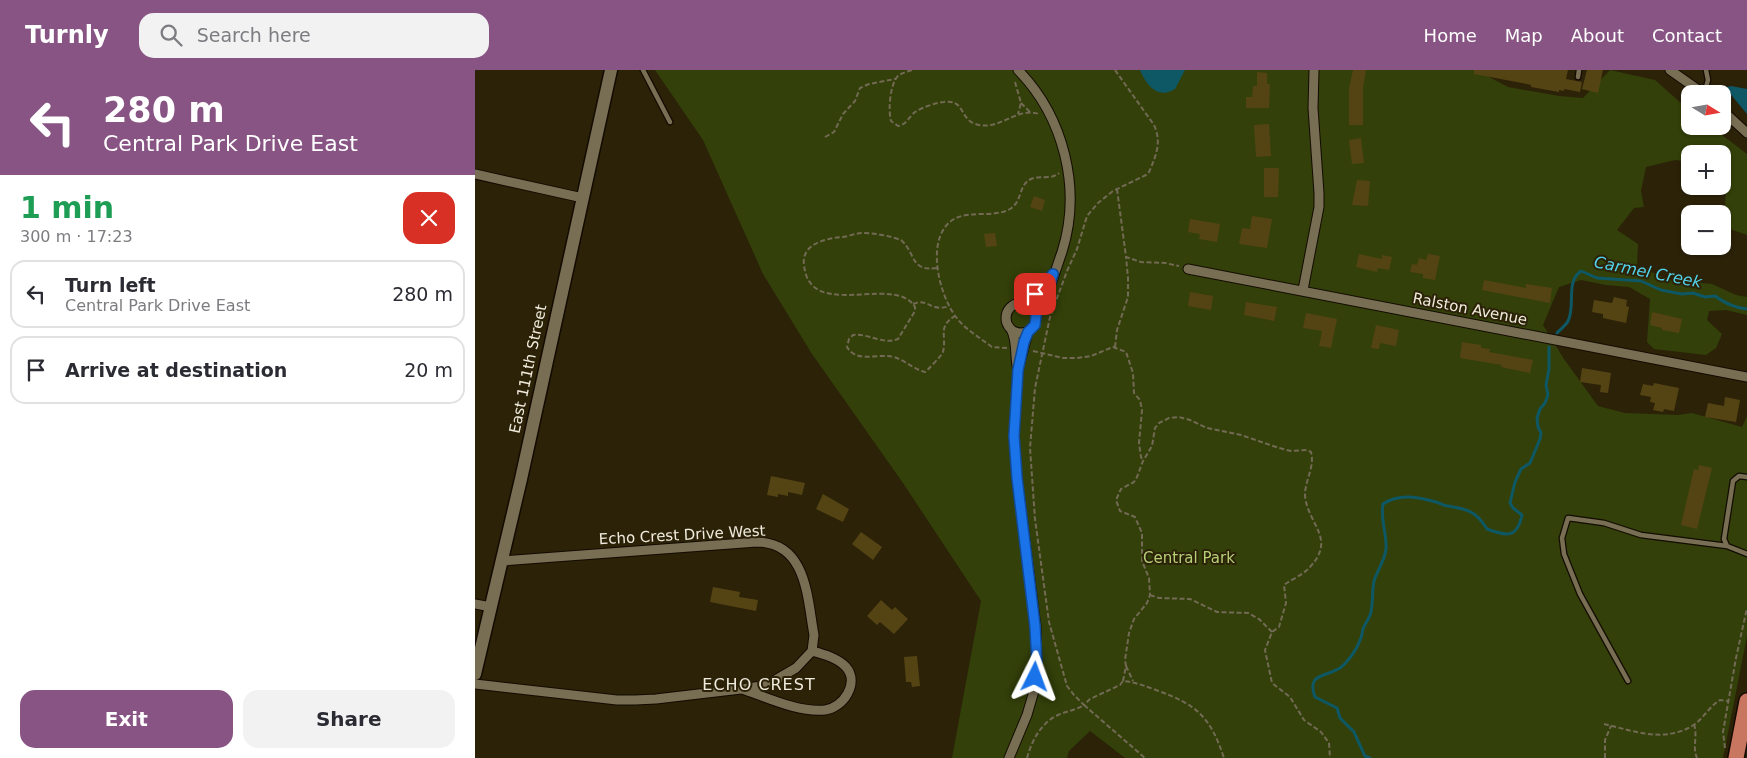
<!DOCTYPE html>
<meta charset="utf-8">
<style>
body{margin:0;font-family:"DejaVu Sans",sans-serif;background:#f2f2f3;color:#2b2b33;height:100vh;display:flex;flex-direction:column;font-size:19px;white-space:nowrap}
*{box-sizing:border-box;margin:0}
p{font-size:16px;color:#7c7c81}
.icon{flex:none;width:28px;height:28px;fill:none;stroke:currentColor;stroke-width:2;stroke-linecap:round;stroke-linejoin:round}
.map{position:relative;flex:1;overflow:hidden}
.drawer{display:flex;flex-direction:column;background:#fff;width:475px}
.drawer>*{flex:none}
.guide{background:#885484;color:#fff;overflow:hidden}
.needle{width:32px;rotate:101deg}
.tools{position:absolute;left:1206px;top:15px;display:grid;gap:10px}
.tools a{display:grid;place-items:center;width:50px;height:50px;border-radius:10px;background:#fff;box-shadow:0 1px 4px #0004;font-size:25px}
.pin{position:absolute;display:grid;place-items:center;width:42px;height:42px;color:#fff;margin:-21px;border-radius:10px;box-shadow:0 2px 8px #0006}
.me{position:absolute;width:55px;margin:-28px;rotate:3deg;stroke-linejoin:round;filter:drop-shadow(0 0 4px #0008)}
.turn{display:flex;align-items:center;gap:18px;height:105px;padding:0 20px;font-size:22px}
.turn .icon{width:65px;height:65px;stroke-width:2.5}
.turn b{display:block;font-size:35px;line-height:42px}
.round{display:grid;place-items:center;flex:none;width:52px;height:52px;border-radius:15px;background:#f2f2f3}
.summary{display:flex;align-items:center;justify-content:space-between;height:85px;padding:0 20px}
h1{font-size:30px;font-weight:700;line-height:38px;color:#1e9e55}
.action{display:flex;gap:10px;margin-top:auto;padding:10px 20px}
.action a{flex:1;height:58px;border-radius:15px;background:#885484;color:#fff;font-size:20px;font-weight:700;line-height:58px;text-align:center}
.action a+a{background:#f2f2f3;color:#2b2b33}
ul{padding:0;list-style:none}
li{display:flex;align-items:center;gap:15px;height:68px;margin:0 10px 8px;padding:0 10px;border:2px solid #e1e1e2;border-radius:15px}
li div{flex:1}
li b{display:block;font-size:19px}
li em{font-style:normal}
header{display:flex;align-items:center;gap:30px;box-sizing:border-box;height:70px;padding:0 25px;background:#885484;color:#fff}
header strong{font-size:24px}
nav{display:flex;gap:28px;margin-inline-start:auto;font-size:18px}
.search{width:350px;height:45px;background:#f2f2f3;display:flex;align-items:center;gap:12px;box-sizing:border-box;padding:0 18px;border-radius:15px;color:#7c7c81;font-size:19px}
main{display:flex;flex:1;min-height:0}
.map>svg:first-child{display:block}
.green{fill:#334009}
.water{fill:#0e5865}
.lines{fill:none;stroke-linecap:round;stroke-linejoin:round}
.stream{stroke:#0e5865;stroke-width:3}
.building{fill:#554413}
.lane-casing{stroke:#130b00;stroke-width:7}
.street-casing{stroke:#130b00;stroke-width:11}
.secondary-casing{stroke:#130b00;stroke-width:15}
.primary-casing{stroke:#130b00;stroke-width:18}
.path{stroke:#726a54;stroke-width:2;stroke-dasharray:5 2.5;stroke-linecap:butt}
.lane{stroke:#786e53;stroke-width:4.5}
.street{stroke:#786e53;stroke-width:9}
.secondary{stroke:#786e53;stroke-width:12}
.primary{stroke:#c97661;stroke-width:15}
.route-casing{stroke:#114b97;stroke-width:12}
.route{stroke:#1a73e8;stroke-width:9}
.labels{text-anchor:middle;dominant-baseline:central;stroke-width:4;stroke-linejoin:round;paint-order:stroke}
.street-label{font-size:15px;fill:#f0ebdc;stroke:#2b2208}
.park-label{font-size:15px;fill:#b6cf77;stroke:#2b2208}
.water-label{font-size:16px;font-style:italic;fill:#52d3ec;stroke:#2b2208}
.neighbourhood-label{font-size:16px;letter-spacing:1px;fill:#f0ebdc;stroke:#2b2208}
</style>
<header>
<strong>Turnly</strong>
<div class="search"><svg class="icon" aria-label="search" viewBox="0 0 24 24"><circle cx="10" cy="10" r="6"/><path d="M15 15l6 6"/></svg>Search here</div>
<nav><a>Home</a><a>Map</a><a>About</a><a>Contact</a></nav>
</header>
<main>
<section class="drawer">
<div class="guide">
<div class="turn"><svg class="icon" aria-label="left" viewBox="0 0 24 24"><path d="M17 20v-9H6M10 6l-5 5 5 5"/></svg><div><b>280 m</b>Central Park Drive East</div></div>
</div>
<div class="summary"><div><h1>1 min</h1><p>300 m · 17:23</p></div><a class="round" style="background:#d93025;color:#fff"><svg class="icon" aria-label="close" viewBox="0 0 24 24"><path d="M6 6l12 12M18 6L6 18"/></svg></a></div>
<ul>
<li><svg class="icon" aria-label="left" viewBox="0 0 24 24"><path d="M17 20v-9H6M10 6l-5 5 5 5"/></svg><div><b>Turn left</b><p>Central Park Drive East</p></div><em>280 m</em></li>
<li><svg class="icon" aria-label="arrive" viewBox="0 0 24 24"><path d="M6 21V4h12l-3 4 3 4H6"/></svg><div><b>Arrive at destination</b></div><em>20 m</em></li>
</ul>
<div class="action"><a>Exit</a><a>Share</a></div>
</section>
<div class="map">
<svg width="1272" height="688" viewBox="0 0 1272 688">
<rect width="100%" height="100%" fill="#2b2208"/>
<path class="green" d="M180 0H1001L1033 17 1084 26 1108 28 1135 0 1180 10 1215 41V56H1235L1272 84V165L1249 157 1251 116 1248 114V84H1215V92L1200 90 1171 97 1166 121 1169 137 1159 138 1142 160 1163 174 1162 196 1195 210 1237 214 1261 225 1272 227V245L1251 240 1234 241 1232 250 1247 264 1241 278 1231 285 1179 279 1172 272 1175 229 1154 217 1131 215 1106 210 1084 217 1068 255 1089 289 1123 336 1150 343 1203 345 1217 343 1267 357 1272 346V566L1248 688H650L615 661 594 681 592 688H477L506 531 428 413 337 284 288 204 228 70Z"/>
<path class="water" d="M665 0H710L700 19C682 30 671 14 665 0Z
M1256 16 1272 19V44L1252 20V17Z"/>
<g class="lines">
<path class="stream" d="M1082 263C1085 260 1091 255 1093 251 1101 235 1090 212 1106 201L1122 208 1166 211 1186 220 1207 224 1218 223 1230 227 1240 226C1250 233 1259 238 1272 239
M895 688 890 686 879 662 865 648 862 638 840 627C831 603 851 607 865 598 873 592 882 579 885 570 887 567 887 563 888 559 890 553 895 548 896 542 898 532 897 522 899 511 902 501 910 490 911 479 912 463 905 450 908 434 924 423 944 427 961 432 965 433 969 436 973 436 982 438 991 438 999 444 1005 448 1008 453 1012 459 1031 466 1042 469 1047 445L1038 438 1035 433 1040 412 1046 399 1055 393 1065 369 1066 363 1063 357 1062 348 1065 339 1070 333 1073 325 1071 315 1074 299V277"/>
</g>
<path class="building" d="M878 0H891L888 18V55H874V18Z
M999 0H1093L1091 9 1107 12 1105 22 1089 19V21L1084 20V22L1056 17V15L1052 14 999 4Z
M1112 0H1128L1123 23 1107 19Z
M782 2 792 3V14H795L794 38H771V27H777L778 16H782Z
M794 54 796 86 781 87 779 55Z
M886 68 889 93 877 94 874 70Z
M789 98H804L803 127H789Z
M882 110 895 111 893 136 877 135Z
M559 126 570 130 567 141 555 137Z
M777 146 797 149 792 178 764 174 767 158 775 159Z
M715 149 745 154 742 172 724 169 725 164 713 162Z
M520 163 522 176 511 177 509 164Z
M884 184 907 189V185L917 187 914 200 903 198 902 202 881 197Z
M953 184 965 186 960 210 948 208V204L935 202 937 194 942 195 944 188 951 190Z
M1009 210 1051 218V214L1077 218 1075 233 1007 220Z
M715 222 738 226 736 240 713 236Z
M1139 227 1152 230 1151 236 1154 237 1151 253 1128 248V244L1117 242 1119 230 1137 233Z
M771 232 802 237 799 251 769 245Z
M1177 242 1207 249 1204 263 1187 260V258L1175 255Z
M831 243 862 249 856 278 844 276 847 261 828 258Z
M901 255 924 260 921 276 905 273 904 279 896 278Z
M987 272 1006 275V278L1015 279 1014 282 1058 290 1055 303 1026 297 1027 295 985 288Z
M1107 298 1136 303 1133 323 1125 322 1126 315 1105 312Z
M1179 313 1204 318 1199 341 1189 339 1188 342 1178 340 1180 333 1175 332 1176 327 1165 325 1168 314 1178 316Z
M1250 327 1265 330 1261 352 1230 347 1233 333 1249 336Z
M1224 395 1237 398 1222 459 1206 455 1219 399 1223 400Z
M296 406 330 413 327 425 313 422V426L303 424V427L292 425Z
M348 424 374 439 368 452 341 439Z
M386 462 407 477 398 490 377 474Z
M238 517 265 522 264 527 283 530 281 541 235 532Z
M406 530 417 540 420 537 433 549 419 564 405 552 402 555 392 546Z
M442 586 445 616 437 617 436 612H431L429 587Z"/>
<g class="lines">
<defs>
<path id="lane" d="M168 0 195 52
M1103 7 1104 0
M1229 24 1233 10 1231 0
M1272 407 1264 406 1258 411 1249 469 1252 476 1272 484
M1153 611 1105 524 1089 484 1087 468 1093 448 1129 453 1166 465 1252 476"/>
<path id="street" d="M543 0C589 47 607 119 587 182 583 193 579 207 574 218 569 228 563 235 561 246
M1195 0 1229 24
M1248 41 1272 63
M0 104 108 128
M713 199 1272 307
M828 220 844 137V123L838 38 839 0
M531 248a15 15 0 1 1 30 0a15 15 0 1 1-30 0Z
M547 233 560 224 578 204
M536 259C543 272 539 286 543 300
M0 534 16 537
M0 614 142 630H160L181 629 266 619 292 615 321 598 337 581 339 565C332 527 332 473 282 472L27 491
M267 619C291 627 324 643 350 640 368 638 385 613 371 597 363 588 348 584 337 581
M534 688 552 645 559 621 562 594 561 557 542 408 539 366 543 300 553 262"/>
<path id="secondary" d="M0 604 46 409 136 0"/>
<path id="primary" d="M1261 688 1272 631"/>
</defs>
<use href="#lane" class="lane-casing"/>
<use href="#street" class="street-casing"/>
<use href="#secondary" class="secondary-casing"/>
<use href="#primary" class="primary-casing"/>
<path class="path" d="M437 0C431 2 426 3 422 7 415 16 413 40 416 51L423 56C431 55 434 47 440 42 448 37 460 33 469 32 489 29 485 47 498 53 522 64 541 36 564 44
M640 0 679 55C687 72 681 86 674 102L671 105 638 121 623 133 612 146 602 179 592 201 575 247 560 318 555 378 560 449 574 552 592 616 599 625 609 635 615 629 645 615 648 611C660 612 670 616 681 620 722 635 735 646 749 688
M540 12 546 33 543 44
M546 33 555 42
M350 67 359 62 368 44 380 31 385 18 394 14 420 9
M642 119 651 187 666 192 690 193 704 196
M462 198C435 202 441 183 426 170 415 166 400 163 388 163 380 163 373 167 366 167 349 169 326 174 329 196 330 201 331 207 334 211 353 242 422 207 440 237V241L423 269C408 275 393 263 378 265L374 269 372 277C381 292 399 285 413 286 427 287 437 299 450 302 452 301 468 284 468 282 472 265 462 257 480 246
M438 234C453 227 456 243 474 236
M640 277 642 260 653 227V208L651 187
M532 278 517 277 513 274C502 266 489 258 481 247 464 225 449 167 479 149 495 140 520 148 535 139 548 131 543 115 556 109 565 105 577 110 584 103
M558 281 588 288H602L616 286 638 277 651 282 658 303 659 323 665 330 667 340 664 373 666 387 668 391
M675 525 684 528 715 529 742 542 773 543 784 549 797 562
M651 596 658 611
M648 611 651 596 650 590 654 563 659 549 672 533 675 525 674 508 667 491V463L660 447 645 441 641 430 646 419 659 412 662 407 668 391 677 376 680 358 684 353 694 348 704 347 715 350 732 358 766 365 804 378 816 381 832 380 836 382C840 397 830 410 830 425 832 454 862 468 835 497 828 505 817 509 809 515L811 533 804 557 797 562 790 580 797 613 815 627 829 650 846 662 854 673 855 688
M1129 654C1159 661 1191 674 1220 654 1228 648 1234 638 1242 632L1245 630 1253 631
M1219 654C1223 666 1217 677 1222 688
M1250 678 1248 662 1261 588 1272 538
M552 688C557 670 566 653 583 645 592 641 601 640 609 635L670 688
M1130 688V670L1136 656"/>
<use href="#lane" class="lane"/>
<use href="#street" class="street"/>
<use href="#secondary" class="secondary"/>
<use href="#primary" class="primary"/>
</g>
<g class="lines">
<defs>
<path id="route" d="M560 224 578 204 574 217 562 238 560 255 553 262 549 272 543 300 539 366 542 408 560 556 562 594 560 607"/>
</defs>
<use href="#route" class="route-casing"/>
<use href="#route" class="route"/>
</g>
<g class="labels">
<g class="street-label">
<text transform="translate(995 239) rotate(11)">Ralston Avenue</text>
<text transform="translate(53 299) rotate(-78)">East 111th Street</text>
<text transform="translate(207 465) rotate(-3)">Echo Crest Drive West</text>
</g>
<g class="park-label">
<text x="714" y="488">Central Park</text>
</g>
<g class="water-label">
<text transform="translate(1173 202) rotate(11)">Carmel Creek</text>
</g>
<g class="neighbourhood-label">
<text x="284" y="614">ECHO CREST</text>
</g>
</g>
</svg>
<div class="tools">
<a><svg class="needle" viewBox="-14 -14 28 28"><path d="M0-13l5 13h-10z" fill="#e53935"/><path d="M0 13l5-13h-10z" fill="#7c7c81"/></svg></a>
<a>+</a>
<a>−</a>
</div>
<div class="pin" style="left:560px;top:224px;background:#d93025"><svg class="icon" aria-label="arrive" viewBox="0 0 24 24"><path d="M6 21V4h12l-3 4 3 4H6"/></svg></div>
<svg class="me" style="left:560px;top:607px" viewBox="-20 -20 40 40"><path d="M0-17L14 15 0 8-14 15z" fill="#1a73e8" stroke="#fff" stroke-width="4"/></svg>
</div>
</main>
